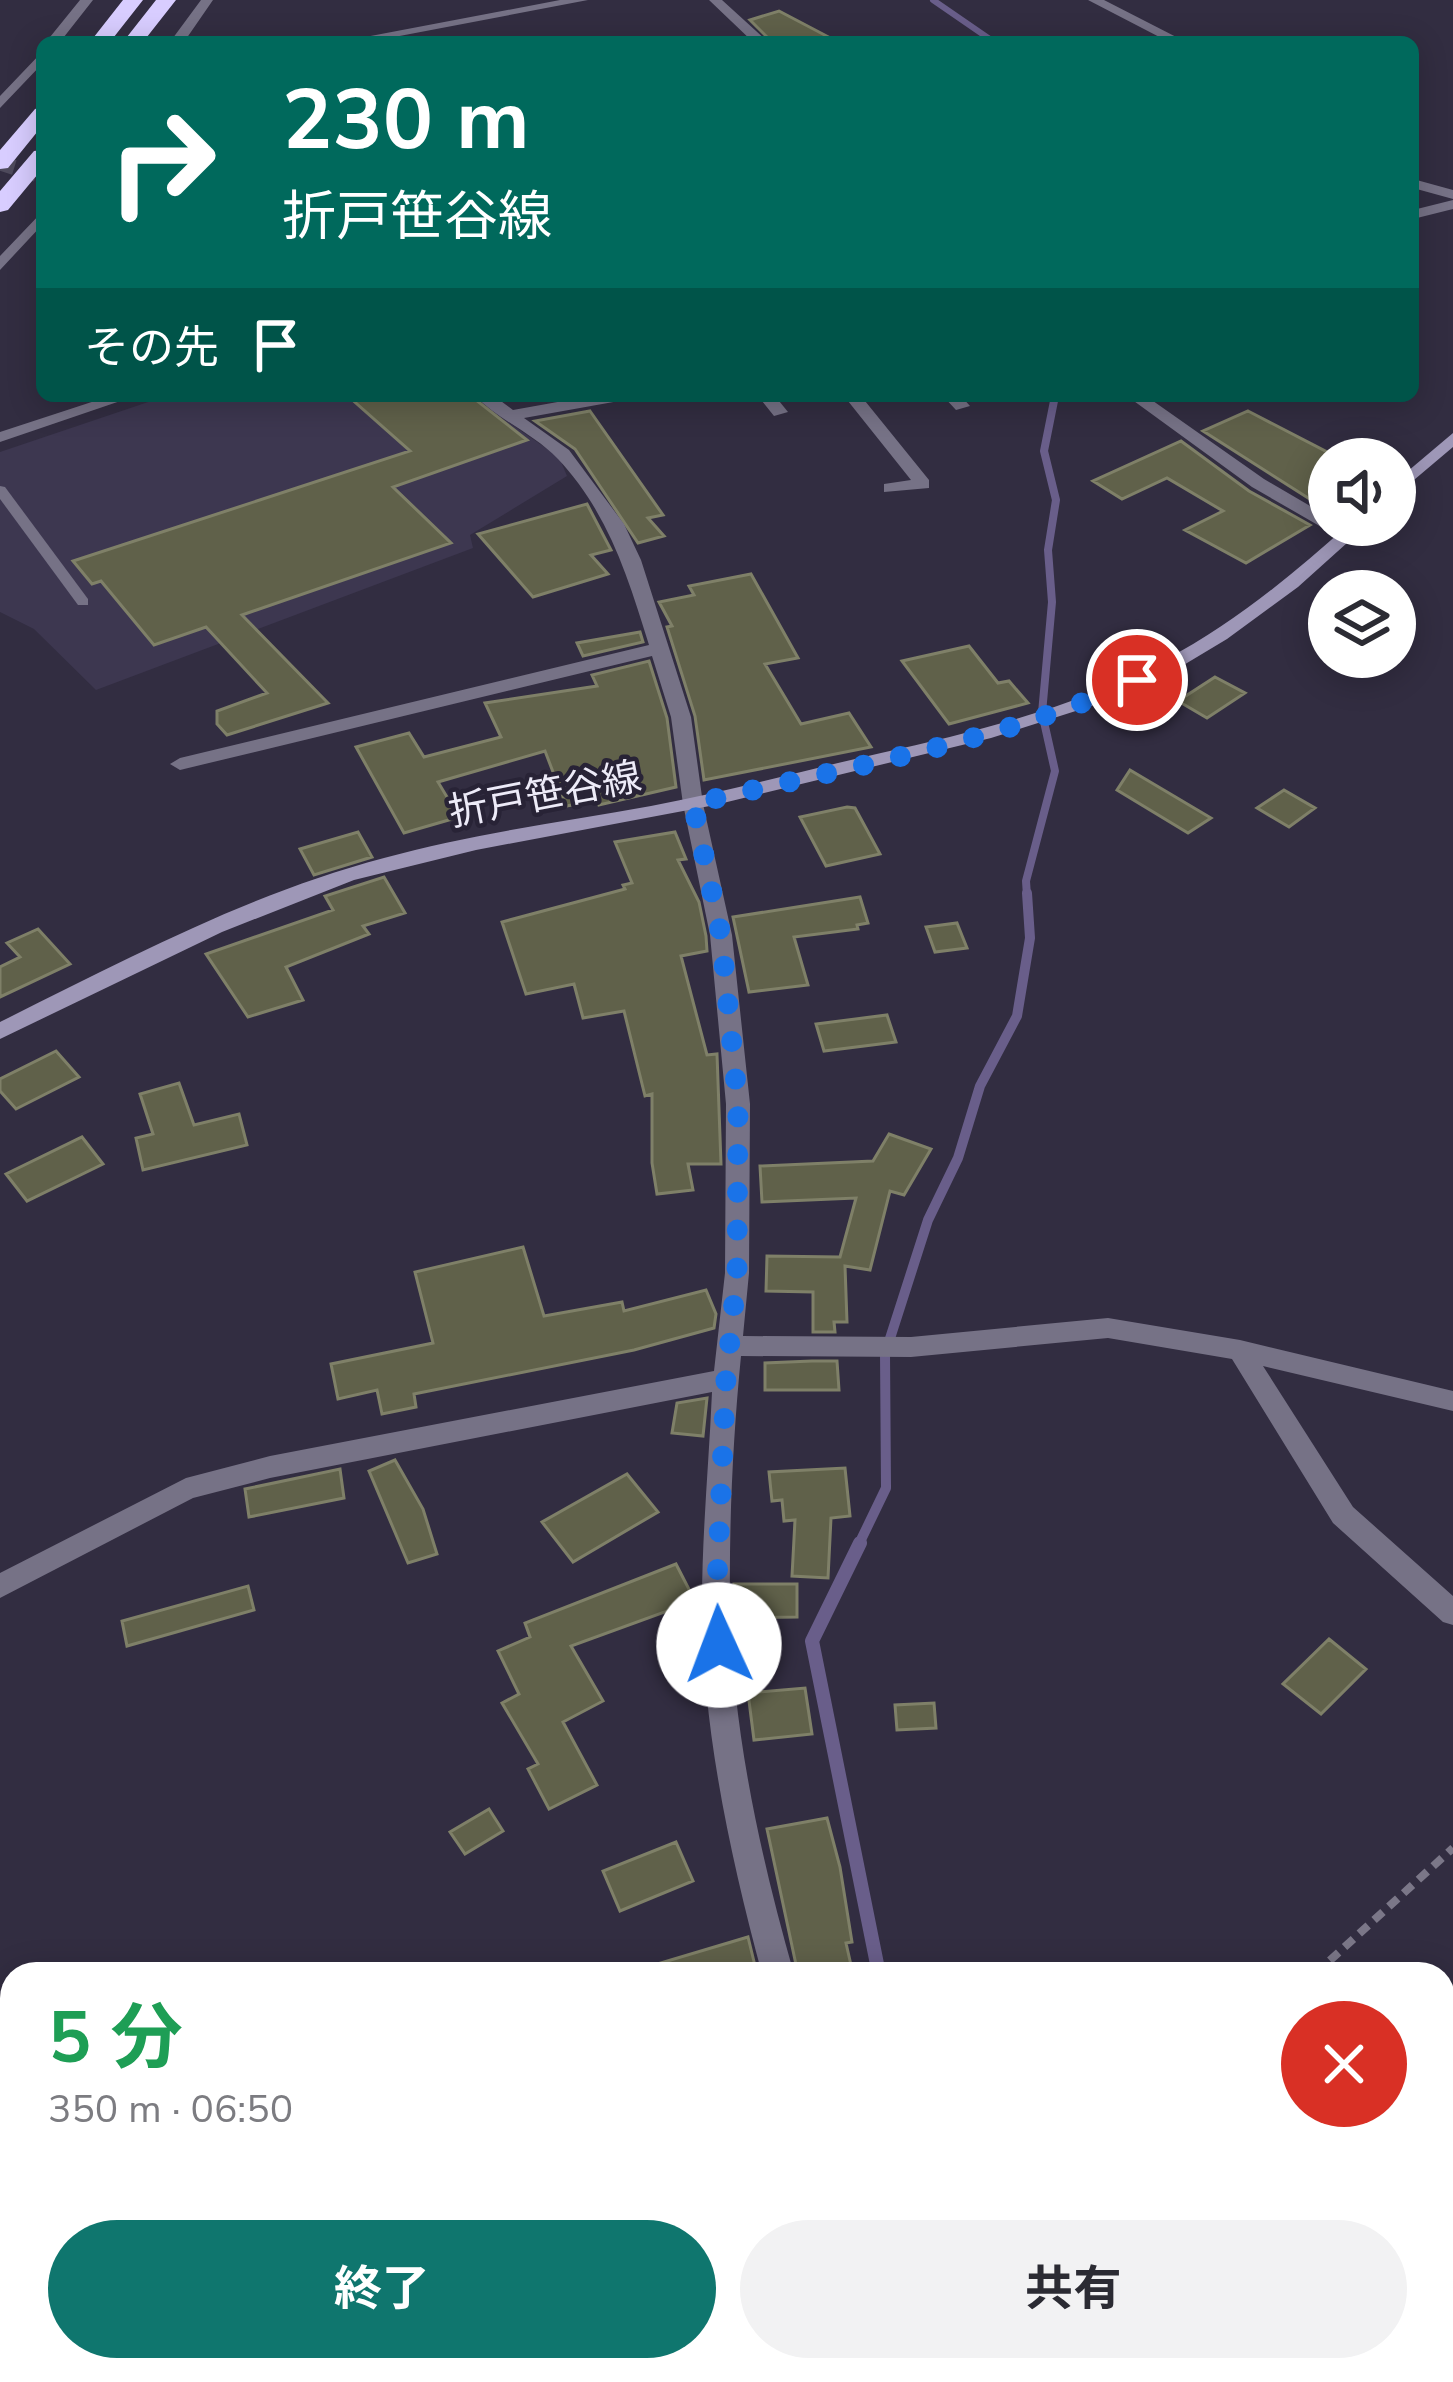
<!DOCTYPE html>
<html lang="ja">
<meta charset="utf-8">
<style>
body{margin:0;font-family:"Nunito Sans","Noto Sans JP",sans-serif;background:#f2f2f3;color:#2b2b33;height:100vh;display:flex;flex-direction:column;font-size:45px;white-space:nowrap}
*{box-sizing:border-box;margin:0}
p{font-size:39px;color:#7c7c81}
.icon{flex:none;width:66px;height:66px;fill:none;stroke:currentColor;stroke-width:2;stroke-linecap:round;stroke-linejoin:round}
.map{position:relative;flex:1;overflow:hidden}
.details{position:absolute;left:0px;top:1962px;width:1455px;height:420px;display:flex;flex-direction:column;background:#fff;border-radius:36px 36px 0 0;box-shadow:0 6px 30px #0003}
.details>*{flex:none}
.top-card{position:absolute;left:36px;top:36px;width:1383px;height:366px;border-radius:18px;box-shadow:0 6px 30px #0003;background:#00695c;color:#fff;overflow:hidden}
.buttons{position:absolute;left:1308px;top:438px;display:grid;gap:24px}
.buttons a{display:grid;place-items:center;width:108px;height:108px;border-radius:50%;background:#fff;box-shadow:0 6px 30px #0003;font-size:60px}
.pin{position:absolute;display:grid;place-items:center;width:102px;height:102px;color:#fff;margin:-51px;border:6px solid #fff;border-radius:50%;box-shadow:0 3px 12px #0007}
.me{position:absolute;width:132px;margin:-66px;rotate:358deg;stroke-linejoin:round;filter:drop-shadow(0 0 9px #0008)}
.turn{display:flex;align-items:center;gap:42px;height:252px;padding:0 48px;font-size:54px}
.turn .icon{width:156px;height:156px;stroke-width:2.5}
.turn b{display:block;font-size:84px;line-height:102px}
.then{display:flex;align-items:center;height:114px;padding:0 48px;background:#0003;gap:24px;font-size:45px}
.round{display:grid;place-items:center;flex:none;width:126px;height:126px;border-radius:63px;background:#f2f2f3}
.summary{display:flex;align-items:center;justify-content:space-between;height:204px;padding:0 48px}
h1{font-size:72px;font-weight:700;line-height:90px;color:#1e9e55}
.cta{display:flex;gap:24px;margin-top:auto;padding:24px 48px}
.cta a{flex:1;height:138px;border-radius:72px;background:#0f766e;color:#fff;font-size:48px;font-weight:700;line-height:138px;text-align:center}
.cta a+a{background:#f2f2f3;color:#2b2b33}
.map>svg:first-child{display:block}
.built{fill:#3d3750}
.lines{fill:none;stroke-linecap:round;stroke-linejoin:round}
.stream-far3{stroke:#695e8a;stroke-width:6}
.stream-far2{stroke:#695e8a;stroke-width:8}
.stream-far1{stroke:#695e8a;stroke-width:10}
.stream{stroke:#695e8a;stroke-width:14}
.river{fill:#695e8a;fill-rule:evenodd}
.building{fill:#60614a;stroke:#7f8068;stroke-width:3}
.street-tunnel{stroke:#4e4a5c;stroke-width:15;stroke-dasharray:15 8;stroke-linecap:butt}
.path{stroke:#7b7788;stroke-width:8;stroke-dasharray:12 8;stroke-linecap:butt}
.lane{fill:#767286;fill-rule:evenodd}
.street{fill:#767286;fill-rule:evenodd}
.secondary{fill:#9e97b7;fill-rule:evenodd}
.highway{fill:#d8cdff;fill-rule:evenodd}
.route{stroke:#1a73e8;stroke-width:21;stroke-dasharray:0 37.8}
.labels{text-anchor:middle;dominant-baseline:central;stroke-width:9;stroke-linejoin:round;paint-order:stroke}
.street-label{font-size:39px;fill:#edebf8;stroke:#282336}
</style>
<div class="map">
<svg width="1453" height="2382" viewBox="0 0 1453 2382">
<rect width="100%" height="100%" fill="#322d41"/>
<path class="built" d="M166 396H470L559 457 567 476 470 535 473 548 96 690 34 629 0 612V452Z"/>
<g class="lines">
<path class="stream-far3" d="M933 0 994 42"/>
<path class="stream-far2" d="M1027 896 1026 881 1055 771 1042 713 1052 602 1048 550 1056 500 1044 451 1055 396"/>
<path class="stream-far1" d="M858 1546 886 1488 885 1354 928 1220 958 1158 980 1086 1017 1016 1030 938 1027 893"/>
<path class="stream" d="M860 1543 812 1641 879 1974
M811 2382 825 2370"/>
<path class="river" d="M1453 2225V2382H1377L1380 2370H1443V2229Z"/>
</g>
<path class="building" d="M779 11 838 42H772L750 20Z
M348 396H471L527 440 393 487 451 543 242 615 328 703 227 735 217 724V711L267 693 206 627 154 645 101 581 92 584 73 561 410 451Z
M590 411 663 515 648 518 664 536 638 543 575 449 535 421Z
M1248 411 1329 453 1327 510 1203 431Z
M1181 441 1249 491 1310 525 1246 563 1185 530 1223 511 1167 478 1122 499 1093 481Z
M587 504 611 550 591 555 608 574 533 597 478 534Z
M751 574 798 658 765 664 801 724 849 713 871 747 704 780 695 716 667 627 672 626 659 602 694 595 689 586Z
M640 632 643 642 583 656 577 643Z
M969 646 998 683 1009 681 1028 703 949 724 902 661Z
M649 661 667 718 676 787 599 805 598 801 566 806 545 751 438 782 459 817 404 833 356 747 409 733 424 757 501 737 485 703 597 686 592 675Z
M1215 677 1245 693 1207 718 1178 701Z
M1130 770 1211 818 1188 833 1117 790Z
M1284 790 1315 808 1289 827 1257 808Z
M847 807 855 808 880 854 826 866 800 817Z
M358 832 372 857 314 875 300 849Z
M675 832 686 859 678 860 699 902 706 936 707 951 681 956 707 1055 717 1054 721 1164H688L693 1190 657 1194 652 1163V1094L645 1096 624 1011 583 1018 574 984 526 994 502 922 625 889 623 885 632 883 615 842Z
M384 877 405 913 363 926 369 934 286 967 303 1000 248 1017 206 954 333 910 325 896Z
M860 897 868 923 857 925 858 929 794 937 808 985 749 992 733 917Z
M957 923 967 948 935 952 926 927Z
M38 929 70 964 0 997V967L20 957 7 943Z
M887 1015 896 1042 824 1051 816 1024Z
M56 1051 79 1077 16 1109 0 1091V1079Z
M179 1083 194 1125 239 1114 247 1145 143 1170 136 1138 153 1134 140 1094Z
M889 1134 931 1149 904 1195 890 1191 870 1270 845 1266 847 1322H834L835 1332H813V1292L766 1291 767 1256 840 1257 856 1198 762 1202 760 1166 873 1161Z
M82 1137 103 1164 27 1201 6 1174Z
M523 1247 544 1316 622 1302 624 1311 706 1290 716 1314 714 1328 634 1350 414 1394 416 1407 382 1414 377 1390 338 1399 331 1364 433 1343 415 1272Z
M812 1361H837L839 1390H765V1363Z
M707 1398 703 1436 672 1433 677 1403Z
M395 1460 423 1509 437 1554 408 1563 369 1471Z
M845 1468 850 1516 831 1518 828 1578 792 1576 795 1520 784 1521 782 1500 772 1501 769 1472Z
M340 1469 344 1498 249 1517 245 1489Z
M627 1474 658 1512 573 1562 542 1522Z
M676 1564 695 1601 571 1646 603 1701 563 1722 597 1785 549 1809 528 1769 538 1764 502 1703 519 1694 498 1651 530 1637 525 1623Z
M734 1584H797V1617L735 1618Z
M248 1586 254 1610 127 1646 122 1621Z
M1329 1639 1366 1669 1321 1714 1283 1684Z
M805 1688 812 1734 754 1740 748 1693Z
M934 1703 936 1728 897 1730 895 1705Z
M489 1809 503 1831 465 1854 450 1832Z
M827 1818 840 1867 852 1942 846 1943 853 1974H798L767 1829Z
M676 1842 693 1881 620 1911 603 1871Z
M748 1937 757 1974H648L647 1967Z"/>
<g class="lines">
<path class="street-tunnel" d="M0 163 38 175"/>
<path class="path" d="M1315 1974 1453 1848"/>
<path class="lane" d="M0 486 5 487 88 599V605H78L0 499Z"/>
<path class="street" d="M80 0H93L60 42H46Z
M201 0H213L184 42H170Z
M560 0H588L368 42H339Z
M709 0H722L768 42H753Z
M1088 0H1104L1186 42H1169Z
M42 52V64L0 108V96Z
M38 171 42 172V180L31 175Z
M1413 179 1453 190V199L1413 188Z
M1453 200V209L1413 219V210Z
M42 212V225L0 270V256Z
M110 396H135L0 442V432Z
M475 396H494L513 410 591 396H627L619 401 524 418 569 450 624 524 641 560 691 717 703 804 732 935 750 1104 749 1273 743 1336 911 1337 1108 1318 1240 1340 1453 1391V1411L1263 1366 1353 1507 1453 1596V1625L1443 1622 1333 1523 1232 1359 1108 1338 911 1357 741 1356C733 1437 729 1522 730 1604 732 1728 760 1855 794 1974H762C730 1855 702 1727 702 1603 702 1533 709 1462 712 1392L270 1478 193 1498 0 1598V1573L186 1478 270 1456 714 1371 725 1273 726 1104 710 935 683 804 671 717 652 656 180 770 170 764 180 758 649 645C628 577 608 512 558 459 534 434 499 420 475 396Z
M758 396H775L788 412 774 416Z
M844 396H861L929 480V488L884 492V484L911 480Z
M943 396H961L970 406 956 410Z
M1127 396H1146L1264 479 1329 517V525H1337L1323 528 1252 487Z
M860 2370H896L898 2382H862Z"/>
<path class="secondary" d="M1453 433V447L1395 496V482Z
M1348 525H1367L1298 587 1227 639 1177 669 1104 702 991 738 715 805 476 850 354 880 222 932 0 1039V1022C125 960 248 894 384 858 471 834 562 822 651 806 729 791 805 770 881 753 978 731 1077 707 1165 660 1233 624 1291 576 1348 525Z"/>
<path class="highway" d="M123 0H143L110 42H90Z
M156 0H176L143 42H123Z
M42 107V126L8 168 0 169V150L35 109Z
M42 150V169L8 210 0 212V191L34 151Z"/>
</g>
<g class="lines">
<path class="route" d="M719 1645 716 1605 726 1379 737 1273 738 1104 721 935 693 804C841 768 998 743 1137 680"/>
</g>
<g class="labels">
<g class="street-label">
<text transform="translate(545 795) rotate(-11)">折戸笹谷線</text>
</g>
</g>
</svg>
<div class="buttons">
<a><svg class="icon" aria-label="sound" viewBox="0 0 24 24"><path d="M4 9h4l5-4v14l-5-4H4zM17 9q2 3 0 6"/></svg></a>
<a><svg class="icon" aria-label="layers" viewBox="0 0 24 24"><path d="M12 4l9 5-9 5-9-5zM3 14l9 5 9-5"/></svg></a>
</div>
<div class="pin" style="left:1137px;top:680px;background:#d93025"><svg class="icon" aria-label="arrive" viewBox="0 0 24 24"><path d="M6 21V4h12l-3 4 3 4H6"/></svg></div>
<svg class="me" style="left:719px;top:1645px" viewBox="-20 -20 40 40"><circle r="19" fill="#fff"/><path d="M0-13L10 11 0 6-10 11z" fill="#1a73e8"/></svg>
<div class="top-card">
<div class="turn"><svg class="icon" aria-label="right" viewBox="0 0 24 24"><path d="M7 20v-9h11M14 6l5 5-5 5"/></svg><div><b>230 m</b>折戸笹谷線</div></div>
<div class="then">その先<svg class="icon" aria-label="arrive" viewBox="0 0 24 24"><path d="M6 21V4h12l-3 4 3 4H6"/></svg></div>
</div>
<section class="details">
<div class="summary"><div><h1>5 分</h1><p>350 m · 06:50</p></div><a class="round" style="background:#d93025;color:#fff"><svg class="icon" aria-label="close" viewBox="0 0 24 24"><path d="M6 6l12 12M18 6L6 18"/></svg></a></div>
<div class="cta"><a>終了</a><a>共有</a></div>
</section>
</div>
